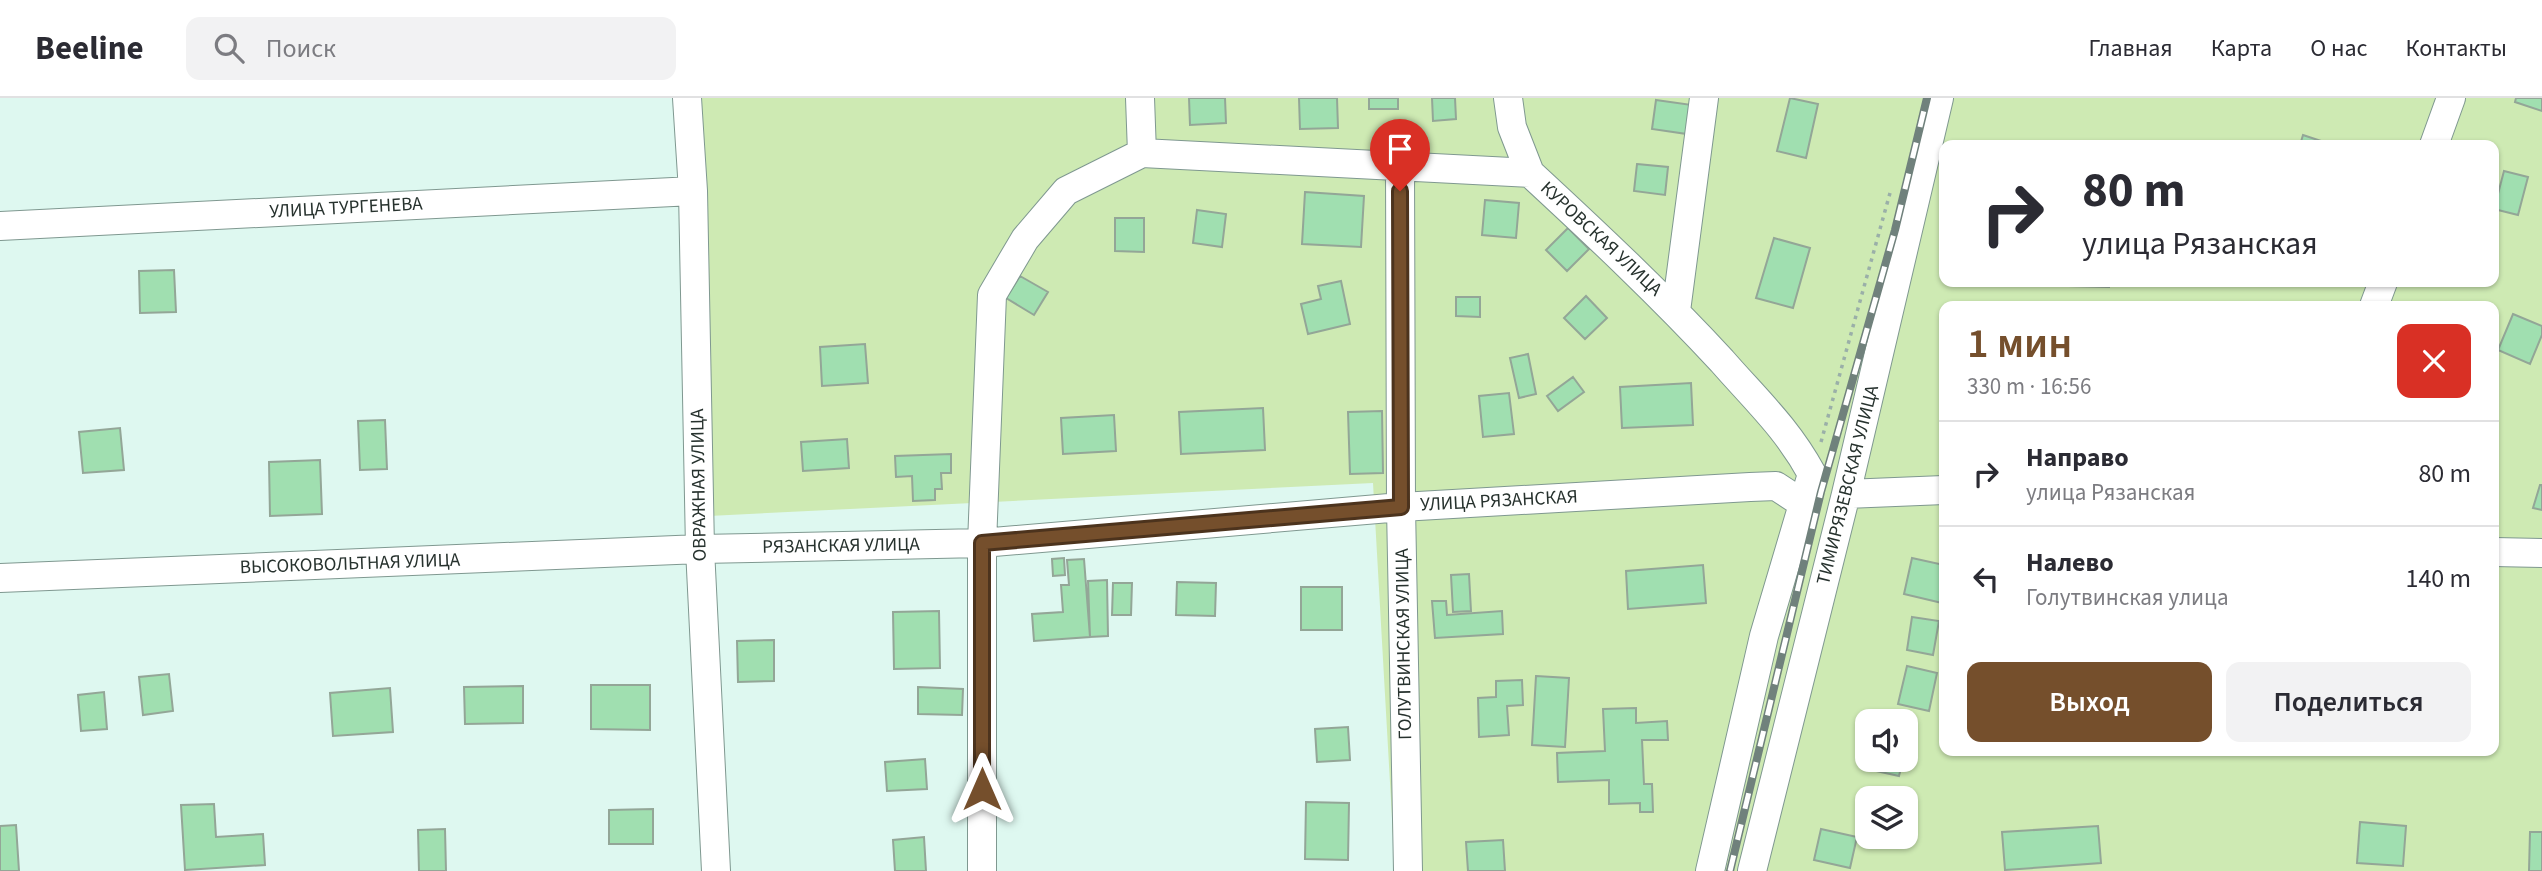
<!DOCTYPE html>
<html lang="ru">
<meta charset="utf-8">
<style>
body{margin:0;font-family:"Source Sans 3",sans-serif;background:#f2f2f3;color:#2b2b33;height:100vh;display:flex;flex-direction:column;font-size:26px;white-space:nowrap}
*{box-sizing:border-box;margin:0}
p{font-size:23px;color:#7c7c81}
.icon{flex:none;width:38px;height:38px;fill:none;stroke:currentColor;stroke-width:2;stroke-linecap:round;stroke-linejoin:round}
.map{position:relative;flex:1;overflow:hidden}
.drawer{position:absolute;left:1939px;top:203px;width:560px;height:455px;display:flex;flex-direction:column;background:#fff;border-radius:14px;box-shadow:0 2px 5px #0004}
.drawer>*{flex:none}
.guide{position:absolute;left:1939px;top:42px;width:560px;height:147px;border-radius:14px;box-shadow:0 2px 5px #0004;background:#fff;color:#2b2b33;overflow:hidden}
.tools{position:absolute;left:1855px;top:611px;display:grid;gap:14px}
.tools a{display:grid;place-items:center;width:63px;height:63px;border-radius:14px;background:#fff;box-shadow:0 2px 5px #0004;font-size:35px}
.pin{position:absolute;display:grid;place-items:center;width:60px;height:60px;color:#fff;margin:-72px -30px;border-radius:50% 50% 50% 0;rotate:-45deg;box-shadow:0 0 7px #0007}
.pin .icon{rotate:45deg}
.me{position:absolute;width:77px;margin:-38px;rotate:0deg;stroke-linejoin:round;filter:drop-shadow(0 0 5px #0008)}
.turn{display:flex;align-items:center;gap:24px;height:147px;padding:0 28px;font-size:32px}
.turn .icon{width:91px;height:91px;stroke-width:2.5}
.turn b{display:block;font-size:49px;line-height:60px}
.round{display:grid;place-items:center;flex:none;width:74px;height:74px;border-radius:14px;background:#f2f2f3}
.head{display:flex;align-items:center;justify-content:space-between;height:119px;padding:0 28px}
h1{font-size:42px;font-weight:600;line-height:52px;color:#754f2c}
.action{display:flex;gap:14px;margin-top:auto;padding:14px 28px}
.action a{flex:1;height:80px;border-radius:14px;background:#754f2c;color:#fff;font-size:28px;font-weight:600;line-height:80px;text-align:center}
.action a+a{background:#f2f2f3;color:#2b2b33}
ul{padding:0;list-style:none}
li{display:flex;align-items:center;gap:21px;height:105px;padding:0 28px;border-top:2px solid #e1e1e2}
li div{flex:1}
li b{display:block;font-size:26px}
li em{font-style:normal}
header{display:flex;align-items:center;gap:42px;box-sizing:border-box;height:98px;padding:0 35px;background:#fff;border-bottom:2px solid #e1e1e2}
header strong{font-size:33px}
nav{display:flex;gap:38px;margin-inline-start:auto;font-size:24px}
.search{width:490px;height:63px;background:#f2f2f3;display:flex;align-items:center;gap:18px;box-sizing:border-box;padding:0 24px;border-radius:14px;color:#7c7c81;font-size:26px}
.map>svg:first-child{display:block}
.green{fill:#ceeab3;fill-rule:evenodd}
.building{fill:#a0dfb0;stroke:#93a697;stroke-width:2}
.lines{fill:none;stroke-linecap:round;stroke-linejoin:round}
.minor-casing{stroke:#7f9890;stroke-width:30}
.path{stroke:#9aafa8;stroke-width:3.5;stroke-dasharray:3.5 5;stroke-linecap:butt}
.minor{stroke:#fff;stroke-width:28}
.rail-casing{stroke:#70817c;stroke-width:8}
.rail{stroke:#fff;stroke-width:5;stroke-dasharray:16;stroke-linecap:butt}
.route-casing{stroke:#4c331d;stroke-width:18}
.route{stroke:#754f2c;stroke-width:12}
.labels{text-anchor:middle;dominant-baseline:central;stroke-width:5;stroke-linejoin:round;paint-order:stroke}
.street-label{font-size:19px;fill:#27322e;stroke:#fff}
</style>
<header>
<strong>Beeline</strong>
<div class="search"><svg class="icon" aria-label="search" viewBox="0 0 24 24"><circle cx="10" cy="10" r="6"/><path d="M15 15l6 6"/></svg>Поиск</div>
<nav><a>Главная</a><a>Карта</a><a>О нас</a><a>Контакты</a></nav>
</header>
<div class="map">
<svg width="2542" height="773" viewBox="0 0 2542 773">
<rect width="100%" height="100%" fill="#def8f0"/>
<path class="green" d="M697 0H2542V773H1395L1373 385 709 418ZM1944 47H2494V184H1944ZM1944 208H2494V653H1944ZM1867 623H1906V662H1867ZM1867 700H1906V738H1867Z"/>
<path class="building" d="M1189 0H1225L1226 25 1190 27Z
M1299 0H1337L1338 30 1300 31Z
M1369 0H1398V11H1369Z
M1432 0H1455L1456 21 1433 23Z
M1790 0 1818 6 1806 60 1777 53Z
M2516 0H2542V13L2515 4Z
M1656 2 1692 7 1687 36 1652 31Z
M2303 37 2333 47H2300Z
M1637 66 1668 69 1665 97 1634 93Z
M2504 73 2528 79 2518 117 2494 111Z
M1305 94 1364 98 1361 149 1302 146Z
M1485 102 1519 105 1516 140 1482 137Z
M1197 112 1226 116 1222 149 1193 145Z
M1115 120H1144V154L1115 153Z
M1568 130 1589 151 1567 173 1546 152Z
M1774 140 1810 150 1793 210 1756 200Z
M174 172 176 214 140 215 139 173Z
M1020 178 1048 194 1034 217 1006 200Z
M1341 183 1350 226 1308 236 1301 206 1321 201 1318 188Z
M2069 184H2109V189L2069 188Z
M1586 198 1607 220 1585 241 1564 220Z
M1456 199H1480V219L1456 218Z
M2513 216 2542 228V237L2530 266 2498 252Z
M865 246 868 285 822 288 820 249Z
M1528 256 1536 296 1519 300 1510 260Z
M1573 279 1584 294 1558 313 1547 298Z
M1691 285 1693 327 1622 330 1620 289Z
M1509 295 1514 336 1483 339 1479 298Z
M1263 310 1265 352 1181 356 1179 314Z
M1382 313 1383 375 1350 376 1348 314Z
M1114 317 1116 353 1063 356 1061 320Z
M385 322 387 371 360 372 358 323Z
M120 330 124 372 83 375 79 334Z
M847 341 849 370 803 373 801 344Z
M951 356V375H941L942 391H935V402L913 403 912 378 896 379 895 358Z
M320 362 322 416 270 418 269 364Z
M2540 387H2542V412L2533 410Z
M1064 460 1065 477 1053 478 1052 461Z
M1912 460 1944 467V494L1942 505 1904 496Z
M1084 461 1090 539 1034 543 1032 516 1063 514 1061 487H1069L1067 462Z
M1703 467 1706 505 1628 511 1626 473Z
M1469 476 1471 513 1453 514 1451 477Z
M1107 482 1108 538 1090 539 1088 483Z
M1177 484 1216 485 1215 518 1176 517Z
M1113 485H1132L1131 517H1112Z
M1301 489H1342V532H1301Z
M1432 503H1446L1447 517 1502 513 1503 536 1435 540Z
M939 513 940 570 894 571 893 514Z
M1912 519 1939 523 1933 557 1907 552Z
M774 542V583L738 584 737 543Z
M1907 568 1937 575 1929 613 1898 606Z
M169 576 173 613 143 617 139 579Z
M1536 578 1569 580 1565 649 1532 647Z
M1522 582 1523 607 1507 608 1509 637 1479 639 1478 600 1496 599V583Z
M591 587H650V632L591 631Z
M523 588V625L465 626 464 589Z
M918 589 963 591 962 617 918 616Z
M390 590 393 634 333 638 330 595Z
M104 594 107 631 81 633 78 597Z
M1636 610V625L1667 623 1668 642H1642L1644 686H1652L1653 714H1640V705L1609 706V682L1558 684 1557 655 1605 653 1603 611Z
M1348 629 1350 662 1317 664 1315 631Z
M925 661 927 691 887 693 885 664Z
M1869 662H1903L1899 678 1867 671Z
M1306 704 1349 705 1348 762 1305 761Z
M214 706 216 739 263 736 265 767 185 772 181 707Z
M653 711V746H609V712Z
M2360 724 2406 728 2403 768 2357 765Z
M16 727 19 773H0V728Z
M2098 728 2101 765 2005 772 2002 734Z
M445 731 446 773H419L418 732Z
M1821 731 1857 739 1850 770 1814 762Z
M2530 734H2542V773H2529Z
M924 739 926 773H895L893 742Z
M1503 742 1505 773H1468L1466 744Z"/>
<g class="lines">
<defs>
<path id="minor" d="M687 0 693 93 700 451 716 773
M1140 0 1142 55
M1508 0 1512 29 1530 75
M2434 47 2451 0
M1400 67 1401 409 1408 773
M0 128 693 93
M2374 208 2383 184
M1676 213 1704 0
M1846 396 1944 392
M2494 454 2542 455
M0 480 700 451 982 445 1401 409 1750 389 1776 388 1802 405
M982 773V445L992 197 1025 141 1066 93 1142 55 1530 75C1596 136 1661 197 1722 263 1756 302 1787 330 1812 376L1764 538 1710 773
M1752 773 1846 396 1939 0"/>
</defs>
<use href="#minor" class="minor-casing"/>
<path class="path" d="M1821 344 1890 95"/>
<use href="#minor" class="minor"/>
<defs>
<path id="rail" d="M1730 773 1821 394 1895 132 1927 0"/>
</defs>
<use href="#rail" class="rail-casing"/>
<use href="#rail" class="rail"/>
</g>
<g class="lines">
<defs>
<path id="route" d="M982 691V445L1401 409 1400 93"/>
</defs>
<use href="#route" class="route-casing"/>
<use href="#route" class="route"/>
</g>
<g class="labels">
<g class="street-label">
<text transform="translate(346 110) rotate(-3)">УЛИЦА ТУРГЕНЕВА</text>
<text transform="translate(1601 141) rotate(43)">КУРОВСКАЯ УЛИЦА</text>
<text transform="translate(699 387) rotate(-91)">ОВРАЖНАЯ УЛИЦА</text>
<text transform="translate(1848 387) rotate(-76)">ТИМИРЯЗЕВСКАЯ УЛИЦА</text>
<text transform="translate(1499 403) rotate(-3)">УЛИЦА РЯЗАНСКАЯ</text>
<text transform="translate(841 448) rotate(-1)">РЯЗАНСКАЯ УЛИЦА</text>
<text transform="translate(350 466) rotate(-2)">ВЫСОКОВОЛЬТНАЯ УЛИЦА</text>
<text transform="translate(1404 546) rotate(-91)">ГОЛУТВИНСКАЯ УЛИЦА</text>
</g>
</g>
</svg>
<div class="tools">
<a><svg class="icon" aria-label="sound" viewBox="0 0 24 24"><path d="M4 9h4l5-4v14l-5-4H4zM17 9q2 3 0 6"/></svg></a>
<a><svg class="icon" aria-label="layers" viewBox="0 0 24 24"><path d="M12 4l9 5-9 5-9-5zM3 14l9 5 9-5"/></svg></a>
</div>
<div class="pin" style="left:1400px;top:93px;background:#d93025"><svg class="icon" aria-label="arrive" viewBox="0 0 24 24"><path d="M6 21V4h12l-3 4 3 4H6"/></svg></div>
<svg class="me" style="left:982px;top:691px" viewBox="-20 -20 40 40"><path d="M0-17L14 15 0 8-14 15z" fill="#754f2c" stroke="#fff" stroke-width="4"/></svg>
<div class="guide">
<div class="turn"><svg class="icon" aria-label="right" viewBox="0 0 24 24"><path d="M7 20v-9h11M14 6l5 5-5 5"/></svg><div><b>80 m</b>улица Рязанская</div></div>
</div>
<section class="drawer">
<div class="head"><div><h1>1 мин</h1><p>330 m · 16:56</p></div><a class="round" style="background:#d93025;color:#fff"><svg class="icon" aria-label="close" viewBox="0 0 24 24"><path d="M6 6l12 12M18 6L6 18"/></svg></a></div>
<ul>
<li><svg class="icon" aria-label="right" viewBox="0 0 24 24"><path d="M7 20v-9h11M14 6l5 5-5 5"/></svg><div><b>Направо</b><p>улица Рязанская</p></div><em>80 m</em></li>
<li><svg class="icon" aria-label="left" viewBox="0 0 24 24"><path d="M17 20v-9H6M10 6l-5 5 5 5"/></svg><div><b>Налево</b><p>Голутвинская улица</p></div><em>140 m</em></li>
</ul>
<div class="action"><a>Выход</a><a>Поделиться</a></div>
</section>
</div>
